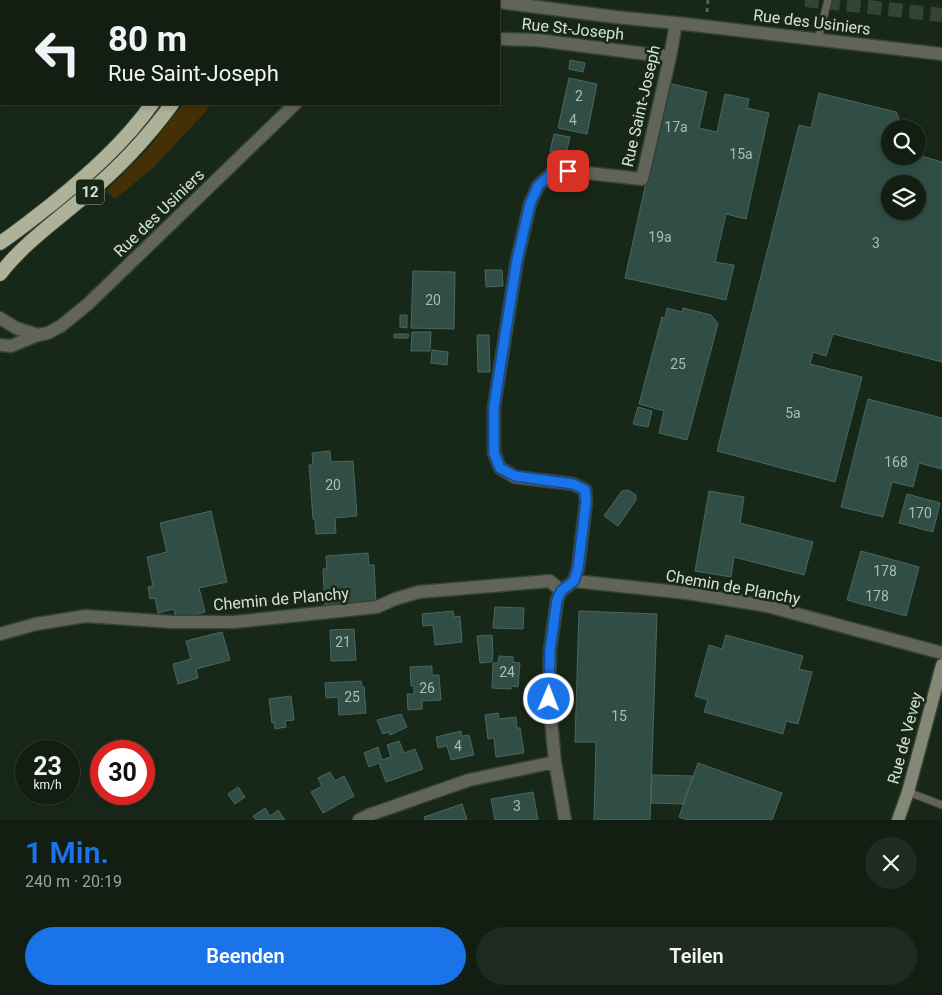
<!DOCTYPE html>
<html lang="de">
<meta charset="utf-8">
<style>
body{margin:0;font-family:Roboto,sans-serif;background:#1f2b20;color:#f1f3f6;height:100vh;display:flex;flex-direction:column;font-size:19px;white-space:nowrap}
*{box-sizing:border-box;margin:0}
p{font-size:16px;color:#9ca29f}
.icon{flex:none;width:28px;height:28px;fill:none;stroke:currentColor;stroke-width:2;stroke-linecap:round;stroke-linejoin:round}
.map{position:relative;height:820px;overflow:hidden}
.side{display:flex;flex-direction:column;background:#121e12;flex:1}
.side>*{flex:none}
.guide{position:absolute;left:0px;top:0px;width:500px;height:105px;box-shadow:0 2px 8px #0003,0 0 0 1px #313c32;background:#121e12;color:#f1f3f6;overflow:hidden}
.buttons{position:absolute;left:881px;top:120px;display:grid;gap:10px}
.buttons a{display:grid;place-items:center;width:45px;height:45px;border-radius:50%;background:#121e12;box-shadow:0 2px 8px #0003,0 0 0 1px #313c32;font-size:25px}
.speed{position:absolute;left:15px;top:740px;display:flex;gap:10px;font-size:25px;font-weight:700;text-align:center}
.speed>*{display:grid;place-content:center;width:65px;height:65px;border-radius:50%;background:#121e12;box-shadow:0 2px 8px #0003,0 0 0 1px #313c32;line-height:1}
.speed small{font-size:12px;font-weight:400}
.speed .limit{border:8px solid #d22;background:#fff;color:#111}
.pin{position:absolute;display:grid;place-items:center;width:42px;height:42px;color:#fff;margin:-21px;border-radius:10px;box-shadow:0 2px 8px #0006}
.me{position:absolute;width:55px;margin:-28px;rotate:1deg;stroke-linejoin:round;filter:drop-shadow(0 0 4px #0008)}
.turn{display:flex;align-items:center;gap:18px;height:105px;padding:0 25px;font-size:22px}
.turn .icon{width:65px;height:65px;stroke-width:2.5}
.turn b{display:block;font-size:35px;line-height:42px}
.round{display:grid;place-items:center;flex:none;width:52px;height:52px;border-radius:26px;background:#1f2b20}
.overview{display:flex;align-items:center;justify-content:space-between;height:85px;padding:0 25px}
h1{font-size:30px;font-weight:600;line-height:38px;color:#1a73e8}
.action{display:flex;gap:10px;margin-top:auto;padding:10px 25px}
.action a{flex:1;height:58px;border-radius:30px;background:#1a73e8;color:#fff;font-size:20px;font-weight:600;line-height:58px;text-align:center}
.action a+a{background:#1f2b20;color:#f1f3f6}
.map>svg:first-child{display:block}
.green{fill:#443007}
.building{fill:#314e46;stroke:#4a675f;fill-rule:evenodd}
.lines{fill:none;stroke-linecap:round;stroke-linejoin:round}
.trunk-tunnel{stroke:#344434;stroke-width:14;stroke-dasharray:14 7;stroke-linecap:butt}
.service-casing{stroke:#334232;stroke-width:9}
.minor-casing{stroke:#334232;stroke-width:15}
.secondary-casing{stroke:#334232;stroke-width:15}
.trunk-casing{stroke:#334232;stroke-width:16}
.path{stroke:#556354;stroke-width:3;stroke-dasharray:4 4;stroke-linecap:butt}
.service{stroke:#636459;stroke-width:7}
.minor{stroke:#636459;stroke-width:12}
.secondary{stroke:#868877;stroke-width:12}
.trunk{stroke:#aeb298;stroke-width:14}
.route-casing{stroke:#114b97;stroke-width:12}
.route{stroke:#1a73e8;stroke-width:9}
.labels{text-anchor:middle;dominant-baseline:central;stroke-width:5;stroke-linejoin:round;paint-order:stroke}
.number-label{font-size:14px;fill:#adbcb1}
.shield{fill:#182818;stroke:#9da99c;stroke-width:1}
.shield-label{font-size:15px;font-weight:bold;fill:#d6e0d5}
.street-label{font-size:16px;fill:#d6e0d5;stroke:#182818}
</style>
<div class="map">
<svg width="942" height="820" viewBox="0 0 942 820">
<rect width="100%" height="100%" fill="#182818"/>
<path class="green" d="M183 104H211L206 111 154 167 115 199 106 191 147 150Z"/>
<path class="building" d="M570 60 585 63 583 72 569 69Z
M569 78 597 84 587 134 558 128Z
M668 83 707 92 699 128 717 132 725 94 749 99 747 108 769 113 746 219 726 214 715 262 734 265 726 300 625 278Z
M819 93 896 112 899 118 896 129H890V156H918V155L942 162V362L833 334 826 356 813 352 810 364 862 377 835 482 717 451 799 125 811 128ZM890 184H918V211H890Z
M554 134 570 137 566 154 550 151Z
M485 270H502L503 286 486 287Z
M413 271 455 272 454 329 411 328Z
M667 308 682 312 683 308 711 315 718 324 687 440 659 433 664 411 639 404 662 317 665 318Z
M400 315H407V328L400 327Z
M412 332H431L430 351H411Z
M394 334H409L408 338H394Z
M477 335H489L490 372H478Z
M432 350 448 352 447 365 431 363Z
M868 399 942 418V469L919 463 913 487 892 482 883 517 841 507Z
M638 407 652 411 648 427 633 424Z
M330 451 331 462 353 461 357 516 335 518 336 533 316 534 315 519H313L309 465H313L312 453Z
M628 490 636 495V500L618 526 604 516 622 491Z
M709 491 744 497 740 523 813 542 804 575 734 557 731 577 695 571Z
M907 494 940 503 933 532 899 523Z
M211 511 227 582 199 588 205 612 176 619 174 609 158 613 155 598 150 599 148 587 153 586 147 557 167 552 160 523Z
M861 551 919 567 906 616 847 600Z
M368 553 369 565H374L376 604 325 607 323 569H327L326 556Z
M495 607 524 608 523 629 493 628Z
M453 611 454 617 460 616 462 642 435 645 433 625 423 626 422 614Z
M579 611 657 614 650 820H594L596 742H575Z
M354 629 356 660 331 661 330 630Z
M222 632 230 660 196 669 198 678 178 684 173 664 191 659 186 641Z
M492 635 493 650 492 662 480 663 477 636Z
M726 635 803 656 799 669 812 672 798 724 786 721 783 734 704 712 708 700 695 696 709 645 722 649Z
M499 656 513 657V662L520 663 518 687 511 686V689L492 688 493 663H498Z
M432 666V675H439L441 700 422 701V709L408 710 407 694H414V686H411L410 667Z
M361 681 362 687H364L366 713 339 715 338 697 326 698 325 683Z
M291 696 294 720 285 721 286 727 275 729 274 722 272 723 269 699Z
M498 713 499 719 516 717 517 728H520L524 753 496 757 494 738 488 739 485 715Z
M401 714 407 727 390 735 389 732 383 734 377 720Z
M461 731 462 736 469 735 474 755 451 760 447 746 438 748 436 737Z
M399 741 404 753 415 749 423 769 386 782 379 763 369 767 364 753 378 747 382 760 391 757 387 745Z
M698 763 782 793 772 820H688L679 817Z
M330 772 335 781 344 776 354 796 323 813 311 792 322 786 318 778Z
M652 775 693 776 683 804 651 803Z
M238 787 245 797 235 804 228 794Z
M533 792 538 820H495L491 799Z
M462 804 467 820H425L424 817Z
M265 808 270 816 278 810 285 820H256L253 816Z"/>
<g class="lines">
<path class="trunk-tunnel" d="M805 0 942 15"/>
<defs>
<path id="service" d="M818 40 828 0
M908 792 942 805"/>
<path id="minor" d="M461 0 489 1
M440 1 458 0
M499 2 615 17 676 23 942 54
M503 39 537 40 670 57
M0 318 16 328 38 335
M0 345 11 346 38 335 48 333 61 326 88 304 295 104
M574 581 687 593 767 606 942 653
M0 634 36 624 86 616 173 622H234L377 607 395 599 419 592 550 581 561 591
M359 820 369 815 469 780 555 762
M565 820 555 762 549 699 550 650 557 600 561 591 574 581 578 568 586 503 585 490 573 484 515 477 500 468 494 453V407L517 260 530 204 538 186 552 173 568 171 642 179 670 57 676 23"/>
<path id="secondary" d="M898 820 908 792 942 665"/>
<path id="trunk" d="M202 0 203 1
M239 1 240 0
M0 243C18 231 35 217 52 204 89 174 125 142 152 104
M0 274C24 243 56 221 85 196 118 169 147 138 172 104"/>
</defs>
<use href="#service" class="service-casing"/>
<use href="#minor" class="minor-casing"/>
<use href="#secondary" class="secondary-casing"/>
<use href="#trunk" class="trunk-casing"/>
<path class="path" d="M390 1 392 0
M707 12 708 0"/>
<use href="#service" class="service"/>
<use href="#minor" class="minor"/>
<use href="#secondary" class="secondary"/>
<use href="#trunk" class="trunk"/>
</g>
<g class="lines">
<defs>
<path id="route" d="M549 699 550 650 557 600 561 591 574 581 578 568 586 502 585 490 573 484 515 476 500 468 494 453V407L504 342 517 260 530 204 538 186 552 173 568 171"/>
</defs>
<use href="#route" class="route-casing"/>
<use href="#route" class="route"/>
</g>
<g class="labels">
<g class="number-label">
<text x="579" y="96">2</text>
<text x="573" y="120">4</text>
<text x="676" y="127">17a</text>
<text x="741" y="154">15a</text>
<text x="660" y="237">19a</text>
<text x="876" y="243">3</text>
<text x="433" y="300">20</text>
<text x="678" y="364">25</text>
<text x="793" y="413">5a</text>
<text x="896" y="462">168</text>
<text x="333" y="485">20</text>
<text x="920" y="513">170</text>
<text x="885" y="571">178</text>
<text x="877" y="596">178</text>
<text x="343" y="642">21</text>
<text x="507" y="672">24</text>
<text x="427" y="688">26</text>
<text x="352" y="697">25</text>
<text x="619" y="716">15</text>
<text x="458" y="746">4</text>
<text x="517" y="806">3</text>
</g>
<rect class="shield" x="76" y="179.5" width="28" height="25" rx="4"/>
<g class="shield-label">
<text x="90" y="192">12</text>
</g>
<g class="street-label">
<text transform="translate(812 22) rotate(7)">Rue des Usiniers</text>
<text transform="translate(573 29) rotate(6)">Rue St-Joseph</text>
<text transform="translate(641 106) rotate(-77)">Rue Saint-Joseph</text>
<text transform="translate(159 213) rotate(-44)">Rue des Usiniers</text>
<text transform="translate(733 587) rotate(10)">Chemin de Planchy</text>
<text transform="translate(281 599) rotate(-5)">Chemin de Planchy</text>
<text transform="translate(905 738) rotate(-75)">Rue de Vevey</text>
</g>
</g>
</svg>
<div class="buttons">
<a><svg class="icon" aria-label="search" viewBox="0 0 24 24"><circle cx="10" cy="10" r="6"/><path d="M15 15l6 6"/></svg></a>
<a><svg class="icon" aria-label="layers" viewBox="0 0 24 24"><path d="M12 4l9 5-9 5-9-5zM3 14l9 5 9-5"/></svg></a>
</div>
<div class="speed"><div>23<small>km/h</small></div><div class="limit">30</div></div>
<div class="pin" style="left:568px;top:171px;background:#d93025"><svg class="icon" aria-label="arrive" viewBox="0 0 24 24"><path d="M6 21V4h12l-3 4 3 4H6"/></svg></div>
<svg class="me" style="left:549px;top:699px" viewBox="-20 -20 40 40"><circle r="17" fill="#1a73e8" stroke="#fff" stroke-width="3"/><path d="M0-11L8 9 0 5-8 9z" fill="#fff"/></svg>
<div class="guide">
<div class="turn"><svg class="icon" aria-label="left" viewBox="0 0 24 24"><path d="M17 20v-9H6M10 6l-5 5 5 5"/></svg><div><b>80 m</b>Rue Saint-Joseph</div></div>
</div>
</div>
<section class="side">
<div class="overview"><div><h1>1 Min.</h1><p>240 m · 20:19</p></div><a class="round"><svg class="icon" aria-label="close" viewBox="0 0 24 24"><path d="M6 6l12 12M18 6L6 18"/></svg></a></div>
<div class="action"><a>Beenden</a><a>Teilen</a></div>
</section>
